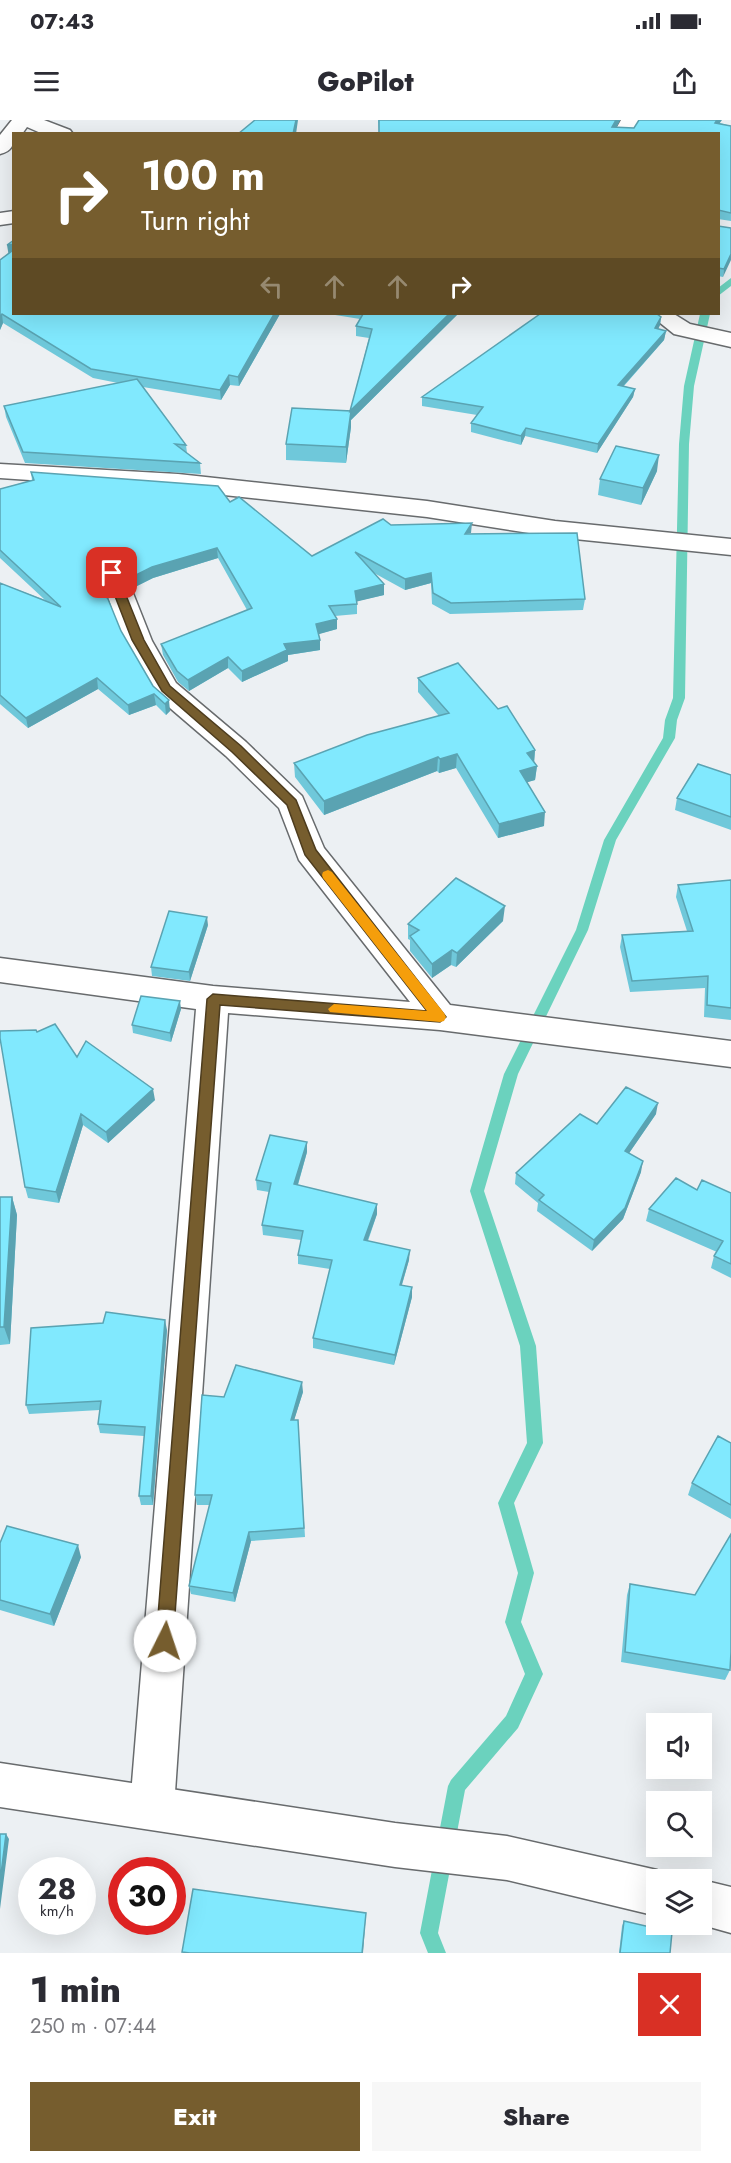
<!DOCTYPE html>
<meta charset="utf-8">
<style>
body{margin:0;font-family:Jost,sans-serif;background:#f7f7f7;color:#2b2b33;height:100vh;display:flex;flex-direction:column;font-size:22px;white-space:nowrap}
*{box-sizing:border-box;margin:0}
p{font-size:20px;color:#7c7c81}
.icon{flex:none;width:33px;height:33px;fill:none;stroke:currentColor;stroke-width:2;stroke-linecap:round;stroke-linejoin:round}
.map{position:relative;height:1833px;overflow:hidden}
.panel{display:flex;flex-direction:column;background:#fff;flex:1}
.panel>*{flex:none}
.top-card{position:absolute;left:12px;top:12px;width:708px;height:183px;border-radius:0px;box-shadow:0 6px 24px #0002;background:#765d2e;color:#fff;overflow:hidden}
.fabs{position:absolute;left:646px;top:1593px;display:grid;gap:12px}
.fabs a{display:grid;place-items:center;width:66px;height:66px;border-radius:0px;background:#fff;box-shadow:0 6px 24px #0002;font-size:30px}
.speed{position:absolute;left:18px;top:1737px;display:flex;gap:12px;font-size:30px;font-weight:700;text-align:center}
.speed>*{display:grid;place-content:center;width:78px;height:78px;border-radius:50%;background:#fff;box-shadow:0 6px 24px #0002;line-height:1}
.speed small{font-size:15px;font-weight:400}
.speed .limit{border:9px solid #d22;background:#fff;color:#111}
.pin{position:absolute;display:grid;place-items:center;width:51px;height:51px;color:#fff;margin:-26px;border-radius:12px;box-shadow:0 3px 9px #0006}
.me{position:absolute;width:66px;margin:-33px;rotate:4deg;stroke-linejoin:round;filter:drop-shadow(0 0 4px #0008)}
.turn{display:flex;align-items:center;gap:21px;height:126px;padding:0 30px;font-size:27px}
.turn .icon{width:78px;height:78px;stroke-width:2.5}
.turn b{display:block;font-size:42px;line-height:51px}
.lanes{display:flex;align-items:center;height:57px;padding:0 30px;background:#0003;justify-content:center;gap:30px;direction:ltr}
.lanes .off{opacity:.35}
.round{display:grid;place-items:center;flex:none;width:63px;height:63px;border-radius:0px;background:#f7f7f7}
.head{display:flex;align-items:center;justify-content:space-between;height:102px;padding:0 30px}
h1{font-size:36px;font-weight:800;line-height:45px}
.action{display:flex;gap:12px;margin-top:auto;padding:12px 30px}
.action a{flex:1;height:69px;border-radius:0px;background:#765d2e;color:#fff;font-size:24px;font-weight:800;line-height:69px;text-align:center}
.action a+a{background:#f7f7f7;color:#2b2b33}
.status{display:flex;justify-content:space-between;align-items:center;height:42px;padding:0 30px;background:#fff;direction:ltr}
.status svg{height:16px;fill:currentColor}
header{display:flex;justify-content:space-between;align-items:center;height:78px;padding:0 30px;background:#fff;font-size:27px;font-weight:800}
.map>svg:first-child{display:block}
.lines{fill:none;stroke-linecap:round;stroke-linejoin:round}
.stream{fill:#6bd2be;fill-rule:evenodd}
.street-casing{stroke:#686b6d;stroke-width:3}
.secondary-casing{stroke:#686b6d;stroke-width:3}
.street{fill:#fff;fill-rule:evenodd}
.secondary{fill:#fff;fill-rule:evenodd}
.wall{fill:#6fc8da}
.shaded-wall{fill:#5aa3b2}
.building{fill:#81e9fe;stroke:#5aa3b2;stroke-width:1.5}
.route{fill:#765d2e;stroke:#4d3c1e;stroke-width:1.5}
.slow{fill:#f59e0b}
</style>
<div class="status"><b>07:43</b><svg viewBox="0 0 49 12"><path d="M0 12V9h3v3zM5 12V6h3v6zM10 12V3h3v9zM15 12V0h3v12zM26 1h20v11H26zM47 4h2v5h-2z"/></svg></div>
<header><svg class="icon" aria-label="menu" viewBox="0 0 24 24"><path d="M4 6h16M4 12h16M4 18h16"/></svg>GoPilot<svg class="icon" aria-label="share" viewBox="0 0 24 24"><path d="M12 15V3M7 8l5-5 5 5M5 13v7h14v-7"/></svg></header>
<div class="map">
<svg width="731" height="1833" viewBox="0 0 731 1833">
<rect width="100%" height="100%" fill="#ecf0f3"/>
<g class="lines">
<path class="stream" d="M731 158V166L718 176V168Z
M700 194H710L694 266 689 324 685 578 677 600 675 618 616 720 588 810 518 954 484 1071 536 1226 543 1323 514 1383 534 1453 521 1502 543 1554 518 1608 465 1670 438 1813 446 1833H428L420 1813 448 1666 451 1660 506 1596 525 1554 505 1502 518 1453 498 1383 527 1323 520 1226 470 1071 504 954 576 810 604 720 663 618 665 600 673 578 679 324 684 266Z"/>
<defs>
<path id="street" d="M12 0H44L70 10 73 14H43L27 7 22 14H14C14 25 12 31 0 34V15Z
M621 0H641L633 14H613Z
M14 91V103L0 105V93Z
M649 194H674L690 204 731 213V227L674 214Z
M0 344 178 354 427 381 555 401 731 419V435L555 417 427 397 178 370 0 358Z
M112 445 121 447 125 453 152 521 176 563 246 622 302 676 324 728 450 885 731 921V947L440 910 228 893 174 1687 168 1703 152 1709 136 1703 130 1687 196 889 0 862V838L213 866 410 882 299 740 279 688 226 636 156 576 124 521 99 453 103 447Z"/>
<path id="secondary" d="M0 1643 395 1703 507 1716 657 1750 674 1760H657V1796L507 1760 395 1747 0 1687Z
M702 1760 731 1767V1813L699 1804H702Z"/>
</defs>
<use href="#street" class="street-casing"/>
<use href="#secondary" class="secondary-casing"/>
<use href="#street" class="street"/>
<use href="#secondary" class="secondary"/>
</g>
<path class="wall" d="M378 0H620L616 8H634L720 3 731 6V101L718 99V14H379Z
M718 106 731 108 723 157 718 156Z
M14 120V194H280L239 266 230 265 221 280 143 267 186 325 187 333 200 343 201 354 25 343 6 297 4 286 118 263 93 258 3 203 0 210V140L9 134Z
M329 194H458L351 300V307L346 343 286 340V324L350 291 369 218 356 216V206L360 199Z
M661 197 660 205 658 209 666 211 664 220 624 266 635 269 633 277 597 333 525 316 521 325 471 312V303L477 295 422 286V277Z
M657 351 641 385 598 375 600 359Z
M31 352 230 382 312 436 391 405 471 414 585 479 583 490 450 494 432 484 431 463 405 470 374 453 384 475 357 481V494L335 496 337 499V509L318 514 320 520V530L288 535V541L242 562 228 548 189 571 178 562 163 535 161 524 247 490 218 438 153 458 133 468 123 446 112 443 103 445 98 451 105 470 106 476 121 511 153 566 170 591 166 595 156 585 129 595 98 569 28 608 0 584V463L45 480 0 438V369L32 360Z
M418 558 535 630 534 642 537 646 535 660 527 662 544 706 498 718 456 648 439 653 437 651 324 695 295 657 294 643 439 596 418 572Z
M731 655V710L675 690 677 678Z
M731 760V900L704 897 705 868 630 872 620 827 622 815 687 811 676 777 678 765Z
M503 801 456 847 451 845 432 858 410 831V820L408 819V804Z
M208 805 190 861 152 856 151 847Z
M181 889 171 922 133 913 132 905Z
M37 912 77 937 155 980 108 1023 83 1005 59 1083 28 1078 25 1067Z
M656 994 629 1033 641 1052 623 1099 592 1131 537 1091 538 1083 515 1064 516 1053 597 1004Z
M307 1032 298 1065 377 1094 368 1121 409 1140 402 1165 412 1177 394 1245 313 1228V1218L330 1149 298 1144V1135L301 1120 263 1115 262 1105 269 1072 257 1070 256 1060Z
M697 1070 731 1073V1158L711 1148 714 1136 717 1132 646 1101 649 1089Z
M0 1077H12L17 1095 10 1224 0 1225Z
M167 1210 153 1385H141L139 1376 144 1316 100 1313 98 1304 100 1290 29 1294 26 1285Z
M303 1272 294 1300H298L305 1417 251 1421 235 1482 191 1474 189 1466 210 1385H197L195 1375 224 1277Z
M731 1323V1399L688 1375 692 1363Z
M0 1423 81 1437 54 1506 0 1490Z
M630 1464 730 1550 725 1560 621 1542 627 1475Z
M624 1801 670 1833H619L622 1806Z"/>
<path class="shaded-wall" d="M296 0H298L296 14H293Z
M616 0H620L613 14 612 7Z
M717 0H722L714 11 715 3Z
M14 124V136L9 137 7 125Z
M731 134V140L723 157 724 149Z
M2 194 3 203 0 210V197Z
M274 194H280L239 266 238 257Z
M449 194H458L351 300V307L346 343V327L350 291Z
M661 197 660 205 654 217 655 208Z
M666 211 664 220 617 273 618 265Z
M229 255 230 265 221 280 220 270Z
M635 269 633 277 597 333 598 324Z
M526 308 525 316 521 325V316Z
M659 335 657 351 641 385 643 368Z
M472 403 471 413 465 414Z
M217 428 218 438 153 458 133 468 132 457 152 447Z
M111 432 112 443 103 445 97 454 95 443 101 434Z
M431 453V463L405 470V459Z
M384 464V475L355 482V471Z
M337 499V509L316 515V504Z
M320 520V530L288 535V541L242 562V551L284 524Z
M228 537V548L189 571 188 560Z
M97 558 98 569 28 608 26 598Z
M154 574 156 585 129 595 128 585Z
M169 580 170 591 166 595 165 584Z
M535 630 534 644 527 633Z
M457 634 456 648 439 653 440 639Z
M438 637 437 651 324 695V681Z
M537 646 535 660 518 665 520 651Z
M545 692 544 706 498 718 499 704Z
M505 786 503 801 456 847 457 833Z
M207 797 208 805 190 861 189 852Z
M452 830 451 845 432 858V844Z
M180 881 181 889 171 922 170 913Z
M153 969 155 980 108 1023 106 1012Z
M658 983 656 994 623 1042 625 1031Z
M81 994 83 1005 59 1083 56 1072Z
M307 1022V1032L295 1074 294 1064Z
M643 1041 641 1052 623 1099 592 1131 594 1120Z
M12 1077 17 1095 10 1224 4 1207Z
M377 1084V1094L364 1130V1120Z
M410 1130 409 1140 399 1174 400 1165Z
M412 1167V1177L394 1245 395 1235Z
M165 1200 167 1210 153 1385 151 1376Z
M302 1262 303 1272 291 1310V1300Z
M249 1412 251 1421 235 1482 233 1473Z
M78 1425 81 1437 54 1506 50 1494Z
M6 1714 9 1719 0 1789V1762Z
M366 1793 363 1833H362Z"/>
<path class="building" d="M255 0H296L293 14H238Z
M379 0H616L612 7 634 8 639 0H717L715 3 731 6V93L718 90V14H379Z
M718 106 731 108V134L724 149 718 148Z
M14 120V124L7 125Z
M12 131 14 132V194H274L238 257 229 255 220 270 91 249 2 194 0 197V140Z
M363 194H449L350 291 372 209 356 206Z
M540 194H657L661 197 655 208 666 211 618 265 635 269 598 324 526 308 521 316 471 303 483 287 422 277Z
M137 259 186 325 175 324 200 343 23 332 4 286Z
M292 288 351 291 346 327 286 324Z
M616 326 659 335 643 368 600 359Z
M31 352 218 366 230 382 239 377 312 436 383 399 391 405 472 403 465 414 577 413 585 479 451 483 433 473 431 453 405 459 355 432 384 464 355 471 357 484 329 486 337 499 316 504 320 520 284 524 287 530 242 551 228 537 188 560 177 551 161 524 252 488 217 428 152 447 132 457 121 435 111 432 101 434 95 443 105 470 103 472 108 479 121 511 153 566 169 580 165 584 154 574 128 585 97 558 26 598 0 575V463L61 487 0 430V369L34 360Z
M458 543 498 589 507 586 535 630 527 633 537 646 520 651 545 692 499 704 457 634 440 639 438 637 324 681 294 643 367 615 449 593 418 558Z
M698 644 731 655V697L677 678Z
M456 758 505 786 457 833 452 830 432 844 410 816 419 810 408 804Z
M731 760V888L707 885 708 856 632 861 622 815 693 811 678 765Z
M169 791 207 797 189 852 151 847Z
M141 876 180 881 170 913 132 905Z
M55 904 77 937 86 921 153 969 106 1012 81 994 56 1072 25 1067 0 918V911L36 910 37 912Z
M626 967 658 983 625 1031 643 1041 625 1088 594 1120 539 1080 544 1075 516 1053 580 994 597 1004Z
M270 1015 307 1022 294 1064 377 1084 364 1120 410 1130 400 1165 412 1167 395 1235 313 1218 332 1140 298 1135 303 1111 262 1105 271 1063 256 1060Z
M676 1058 697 1070 702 1060 731 1073V1144L714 1136 723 1121 649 1089Z
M0 1077H12L4 1207H0Z
M106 1192 165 1200 151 1376H139L145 1307 98 1304 101 1281 26 1285 31 1208 103 1203Z
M236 1245 302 1262 291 1300H298L304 1408 249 1412 233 1473 189 1466 212 1375H195L202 1275 224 1277Z
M718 1316 731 1323V1385L692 1363Z
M7 1406 78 1425 50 1494 0 1480V1423Z
M731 1414V1532L730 1550 625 1532 630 1464 695 1475Z
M0 1714H6L0 1762Z
M193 1769 366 1793 362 1833H190L182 1832Z
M624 1801 672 1812 670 1833H620Z"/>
<path class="route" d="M112 449 117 453 144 520 170 566 241 626 296 680 316 730 446 897 440 902 220 885 173 1521 171 1527 165 1529 159 1527 156 1521 207 879 213 874 427 891 305 735 287 685 232 632 162 571 132 520 106 453Z"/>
<path class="slow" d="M328 750 332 752 444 893 446 897 444 901 440 902 330 892 328 889 334 884 427 891 323 758 322 755 323 752Z"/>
</svg>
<div class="fabs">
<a><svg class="icon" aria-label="sound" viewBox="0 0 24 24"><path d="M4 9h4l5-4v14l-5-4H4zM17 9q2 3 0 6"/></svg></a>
<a><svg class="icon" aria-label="search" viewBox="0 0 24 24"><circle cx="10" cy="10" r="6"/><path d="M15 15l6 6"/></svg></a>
<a><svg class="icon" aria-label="layers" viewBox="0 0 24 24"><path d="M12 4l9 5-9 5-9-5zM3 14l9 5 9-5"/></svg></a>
</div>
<div class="speed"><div>28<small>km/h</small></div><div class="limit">30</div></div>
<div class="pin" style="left:112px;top:453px;background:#d93025"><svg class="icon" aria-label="arrive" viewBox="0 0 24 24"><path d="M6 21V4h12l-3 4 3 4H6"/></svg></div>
<svg class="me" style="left:165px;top:1521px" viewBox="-20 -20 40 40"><circle r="19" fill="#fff"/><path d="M0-13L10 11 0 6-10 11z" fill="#765d2e"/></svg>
<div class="top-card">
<div class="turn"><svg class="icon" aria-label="right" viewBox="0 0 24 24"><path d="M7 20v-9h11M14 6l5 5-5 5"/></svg><div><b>100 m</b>Turn right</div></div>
<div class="lanes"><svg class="icon off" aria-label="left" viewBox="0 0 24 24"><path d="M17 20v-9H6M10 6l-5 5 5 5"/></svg><svg class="icon off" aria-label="ahead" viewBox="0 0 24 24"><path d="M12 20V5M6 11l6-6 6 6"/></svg><svg class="icon off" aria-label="ahead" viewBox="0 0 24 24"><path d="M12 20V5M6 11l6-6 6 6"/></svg><svg class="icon" aria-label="right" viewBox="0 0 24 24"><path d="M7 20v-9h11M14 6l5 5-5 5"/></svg></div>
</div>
</div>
<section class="panel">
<div class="head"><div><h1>1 min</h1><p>250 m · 07:44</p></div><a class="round" style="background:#d93025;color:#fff"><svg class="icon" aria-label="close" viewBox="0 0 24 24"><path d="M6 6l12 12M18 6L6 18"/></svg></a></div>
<div class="action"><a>Exit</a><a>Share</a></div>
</section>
